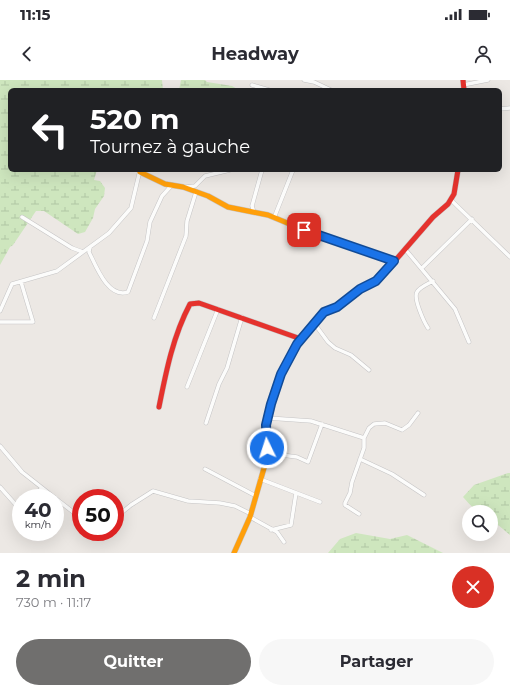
<!DOCTYPE html>
<html lang="fr">
<meta charset="utf-8">
<style>
body{margin:0;font-family:Montserrat,sans-serif;background:#f7f7f7;color:#2b2b33;height:100vh;display:flex;flex-direction:column;font-size:15px;white-space:nowrap}
*{box-sizing:border-box;margin:0}
p{font-size:13px;color:#7c7c81}
.icon{flex:none;width:22px;height:22px;fill:none;stroke:currentColor;stroke-width:2;stroke-linecap:round;stroke-linejoin:round}
.map{position:relative;height:473px;overflow:hidden}
.side{display:flex;flex-direction:column;background:#fff;flex:1}
.side>*{flex:none}
.banner{position:absolute;left:8px;top:8px;width:494px;height:84px;border-radius:6px;box-shadow:0 4px 16px #0002;background:#202124;color:#fff;overflow:hidden}
.fabs{position:absolute;left:462px;top:425px;display:grid;gap:8px}
.fabs a{display:grid;place-items:center;width:36px;height:36px;border-radius:50%;background:#fff;box-shadow:0 4px 16px #0002;font-size:20px}
.speed{position:absolute;left:12px;top:409px;display:flex;gap:8px;font-size:20px;font-weight:700;text-align:center}
.speed>*{display:grid;place-content:center;width:52px;height:52px;border-radius:50%;background:#fff;box-shadow:0 4px 16px #0002;line-height:1}
.speed small{font-size:10px;font-weight:400}
.speed .limit{border:6px solid #d22;background:#fff;color:#111}
.pin{position:absolute;display:grid;place-items:center;width:34px;height:34px;color:#fff;margin:-17px;border-radius:8px;box-shadow:0 2px 6px #0006}
.me{position:absolute;width:44px;margin:-22px;rotate:356deg;stroke-linejoin:round;filter:drop-shadow(0 0 3px #0008)}
.turn{display:flex;align-items:center;gap:14px;height:84px;padding:0 16px;font-size:18px}
.turn .icon{width:52px;height:52px;stroke-width:2.5}
.turn b{display:block;font-size:28px;line-height:34px}
.round{display:grid;place-items:center;flex:none;width:42px;height:42px;border-radius:21px;background:#f7f7f7}
.head{display:flex;align-items:center;justify-content:space-between;height:68px;padding:0 16px}
h1{font-size:24px;font-weight:700;line-height:30px}
.cta{display:flex;gap:8px;margin-top:auto;padding:8px 16px}
.cta a{flex:1;height:46px;border-radius:24px;background:#706f6e;color:#fff;font-size:16px;font-weight:700;line-height:46px;text-align:center}
.cta a+a{background:#f7f7f7;color:#2b2b33}
.status{display:flex;justify-content:space-between;align-items:center;height:28px;padding:0 20px;background:#fff;direction:ltr}
.status svg{height:11px;fill:currentColor}
header{display:flex;justify-content:space-between;align-items:center;height:52px;padding:0 16px;background:#fff;font-size:18px;font-weight:700}
.map>svg:first-child{display:block}
.wetland{fill:url(#wetland-marsh)}
.lines{fill:none;stroke-linecap:round;stroke-linejoin:round}
.street-casing{stroke:#c5c4c5;stroke-width:4.5}
.slow-casing{stroke:#c5c4c5;stroke-width:6}
.jam-casing{stroke:#c5c4c5;stroke-width:6}
.street{stroke:#fcfcfb;stroke-width:3.5}
.slow{stroke:#ff9f0a;stroke-width:5}
.jam{stroke:#e5322d;stroke-width:5}
.route-casing{stroke:#114b97;stroke-width:10}
.route{stroke:#1a73e8;stroke-width:7}
</style>
<div class="status"><b>11:15</b><svg viewBox="0 0 49 12"><path d="M0 12V9h3v3zM5 12V6h3v6zM10 12V3h3v9zM15 12V0h3v12zM26 1h20v11H26zM47 4h2v5h-2z"/></svg></div>
<header><svg class="icon" aria-label="back" viewBox="0 0 24 24"><path d="M15 5l-7 7 7 7"/></svg>Headway<svg class="icon" aria-label="person" viewBox="0 0 24 24"><circle cx="12" cy="8" r="4"/><path d="M4 21q1-7 8-7t8 7"/></svg></header>
<div class="map">
<svg width="510" height="473" viewBox="0 0 510 473">
<defs>
<pattern id="wetland-marsh" width="20" height="14" patternUnits="userSpaceOnUse"><rect width="20" height="14" fill="#cee6be"/><path d="M1 5h8M5 5V1M11 12h8M15 12V8" fill="none" stroke="#b1c6a4"/></pattern>
</defs>
<rect width="100%" height="100%" fill="#ece8e4"/>
<path class="wetland" d="M0 0H162L163 10H10V90H97L94 100 100 101 105 108 104 116 95 129 93 138 85 152 78 154 44 131H36L13 165 10 167 0 185Z
M181 0H205L207 2 232 6 239 10H179Z
M508 393H510V455L491 439V432C475 432 474 429 463 417L474 405Z
M356 453 390 459 407 455 443 473H328L340 459Z"/>
<g class="lines">
<defs>
<path id="street" d="M304 0 314 2 331 10
M252 5 269 10
M463 5 488 0
M500 29 510 28
M186 107 195 106 205 96 230 90
M451 120 510 177
M254 132 252 126 262 90
M22 137 72 168 83 172
M274 138 293 90
M90 167 89 172C96 186 108 219 128 212L147 161 150 142 162 116 172 105
M405 169 455 229 469 262
M422 188 472 139
M0 231 12 204 57 191 109 153 131 128 140 90
M154 238 186 156 187 141 196 112
M0 242H33L21 202
M314 243 328 262 335 268 351 275 369 290
M428 248C424 242 413 218 417 212 420 207 428 204 433 201
M187 307 218 229
M268 338 311 341 364 358
M206 343 219 304 227 288 242 237
M0 366 22 392 55 418
M267 368 282 375 297 377 308 382 322 344
M360 379 392 394 424 415
M205 389 256 416
M260 399 320 422
M0 407 16 425 21 427
M31 418 42 408
M55 418 77 435 81 443
M359 434 345 425V423L350 413 352 402 364 368V358L369 348 374 344 385 343 402 350 409 345 418 333
M250 437 277 452 284 462
M115 438 131 425 153 411 188 421 220 423 235 426 251 434
M271 450 291 445 296 413"/>
<path id="slow" d="M140 92 165 104 183 107 208 116 228 127 268 135 309 152 394 181
M234 473 250 437 268 374 266 345 271 324 281 294 297 264 324 232 342 224 359 209 376 201 387 190"/>
<path id="jam" d="M463 0 464 10
M387 190 433 137 448 124 454 114 458 90
M159 327C166 292 173 256 190 224L199 223 301 259"/>
</defs>
<use href="#street" class="street-casing"/>
<use href="#slow" class="slow-casing"/>
<use href="#jam" class="jam-casing"/>
<use href="#street" class="street"/>
<use href="#slow" class="slow"/>
<use href="#jam" class="jam"/>
</g>
<g class="lines">
<defs>
<path id="route" d="M267 368 266 345 271 324 281 294 297 264 324 232 337 227 360 209 376 201 394 181 304 150"/>
</defs>
<use href="#route" class="route-casing"/>
<use href="#route" class="route"/>
</g>
</svg>
<div class="fabs">
<a><svg class="icon" aria-label="search" viewBox="0 0 24 24"><circle cx="10" cy="10" r="6"/><path d="M15 15l6 6"/></svg></a>
</div>
<div class="speed"><div>40<small>km/h</small></div><div class="limit">50</div></div>
<div class="pin" style="left:304px;top:150px;background:#d93025"><svg class="icon" aria-label="arrive" viewBox="0 0 24 24"><path d="M6 21V4h12l-3 4 3 4H6"/></svg></div>
<svg class="me" style="left:267px;top:368px" viewBox="-20 -20 40 40"><circle r="17" fill="#1a73e8" stroke="#fff" stroke-width="3"/><path d="M0-11L8 9 0 5-8 9z" fill="#fff"/></svg>
<div class="banner">
<div class="turn"><svg class="icon" aria-label="left" viewBox="0 0 24 24"><path d="M17 20v-9H6M10 6l-5 5 5 5"/></svg><div><b>520 m</b>Tournez à gauche</div></div>
</div>
</div>
<section class="side">
<div class="head"><div><h1>2 min</h1><p>730 m · 11:17</p></div><a class="round" style="background:#d93025;color:#fff"><svg class="icon" aria-label="close" viewBox="0 0 24 24"><path d="M6 6l12 12M18 6L6 18"/></svg></a></div>
<div class="cta"><a>Quitter</a><a>Partager</a></div>
</section>
